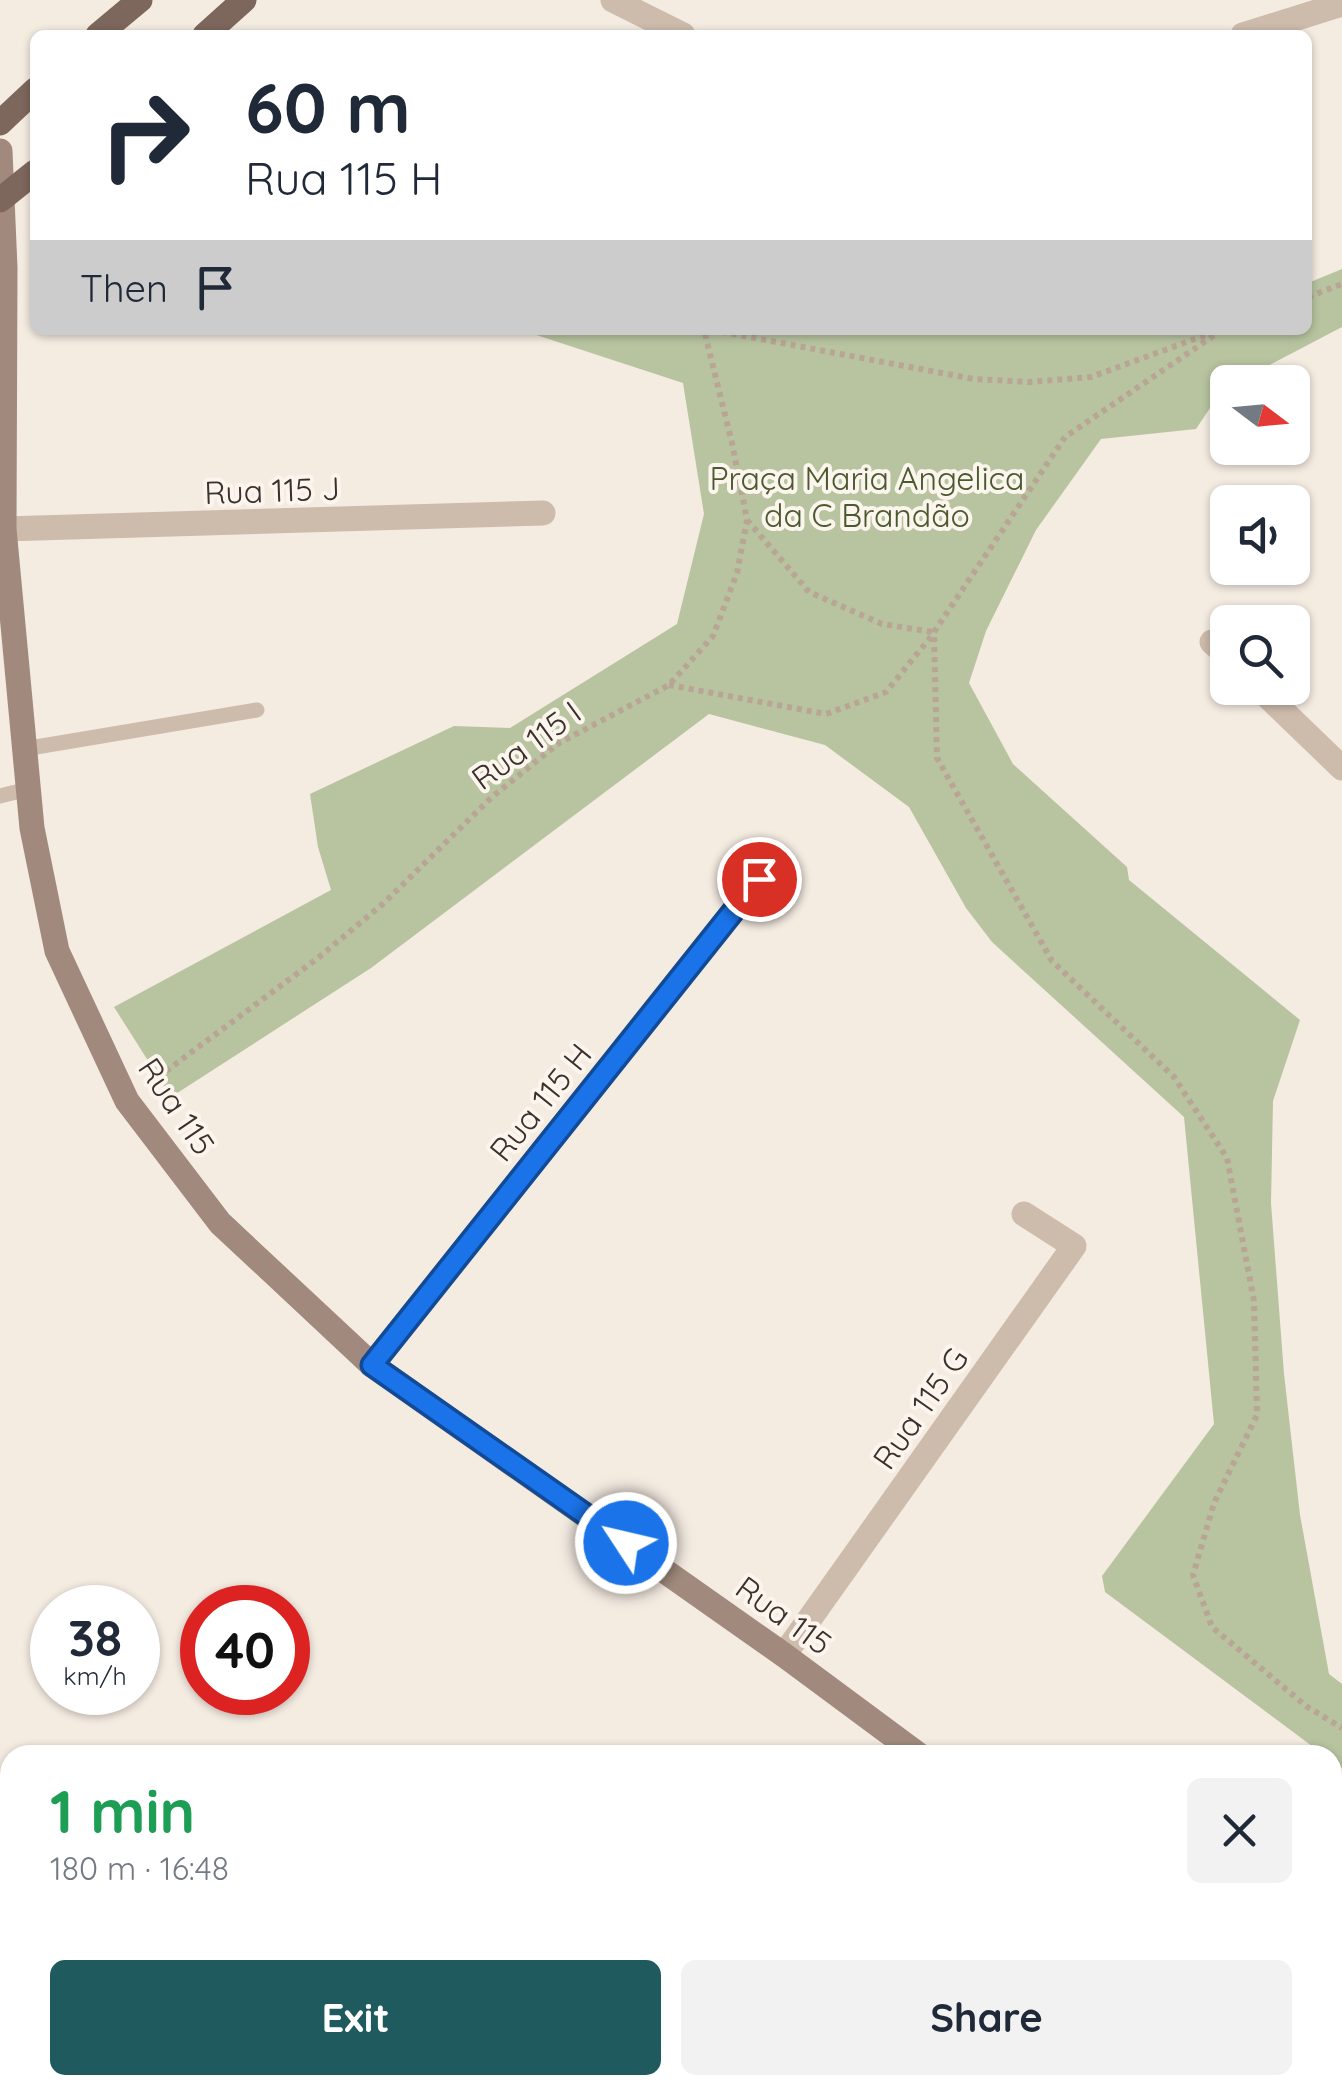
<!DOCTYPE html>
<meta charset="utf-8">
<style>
body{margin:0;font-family:Quicksand,sans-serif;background:#f2f2f3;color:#1f2937;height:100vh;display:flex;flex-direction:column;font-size:38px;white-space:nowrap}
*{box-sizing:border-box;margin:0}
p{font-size:32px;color:#747a83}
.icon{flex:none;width:55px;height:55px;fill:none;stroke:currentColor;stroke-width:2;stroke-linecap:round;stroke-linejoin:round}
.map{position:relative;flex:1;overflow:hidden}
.details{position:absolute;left:0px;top:1745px;width:1342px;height:350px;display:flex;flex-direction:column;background:#fff;border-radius:30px 30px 0 0;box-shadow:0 2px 8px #0004}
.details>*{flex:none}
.top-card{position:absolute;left:30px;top:30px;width:1282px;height:305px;border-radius:15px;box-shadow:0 2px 8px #0004;background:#fff;color:#1f2937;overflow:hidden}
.needle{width:65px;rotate:106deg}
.tools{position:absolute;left:1210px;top:365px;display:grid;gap:20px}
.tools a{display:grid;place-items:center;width:100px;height:100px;border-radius:15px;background:#fff;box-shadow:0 2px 8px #0004;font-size:50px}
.speed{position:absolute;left:30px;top:1585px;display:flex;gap:20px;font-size:50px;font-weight:700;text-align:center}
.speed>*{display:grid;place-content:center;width:130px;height:130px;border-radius:50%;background:#fff;box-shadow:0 2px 8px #0004;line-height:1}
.speed small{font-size:25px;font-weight:400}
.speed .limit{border:15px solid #d22;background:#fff;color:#111}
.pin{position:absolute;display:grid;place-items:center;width:85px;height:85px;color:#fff;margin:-42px;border:5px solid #fff;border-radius:50%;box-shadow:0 2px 10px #0007}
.me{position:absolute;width:110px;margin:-55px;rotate:305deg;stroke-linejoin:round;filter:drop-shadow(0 0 8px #0008)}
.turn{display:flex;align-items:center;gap:35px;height:210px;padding:0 50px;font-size:45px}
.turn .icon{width:130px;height:130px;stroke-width:2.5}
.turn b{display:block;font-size:70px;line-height:85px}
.then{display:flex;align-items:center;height:95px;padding:0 50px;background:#0003;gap:20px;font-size:38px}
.round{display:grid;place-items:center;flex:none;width:105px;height:105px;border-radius:15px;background:#f2f2f3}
.head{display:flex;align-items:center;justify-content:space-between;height:170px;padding:0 50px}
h1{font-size:60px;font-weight:700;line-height:75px;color:#1e9e55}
.action{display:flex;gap:20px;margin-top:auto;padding:20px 50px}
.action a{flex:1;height:115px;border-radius:15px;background:#1f5a5e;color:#fff;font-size:40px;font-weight:700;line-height:115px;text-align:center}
.action a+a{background:#f2f2f3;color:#1f2937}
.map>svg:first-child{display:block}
.green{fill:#b8c4a0}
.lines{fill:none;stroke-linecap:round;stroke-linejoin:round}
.path{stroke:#b9a596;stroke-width:6;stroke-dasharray:5 5;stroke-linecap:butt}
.lane{stroke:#cdbbac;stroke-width:15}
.street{stroke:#cdbbac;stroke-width:25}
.secondary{stroke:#a18a7d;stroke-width:25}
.primary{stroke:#7d675c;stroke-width:25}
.route-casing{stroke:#114b97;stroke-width:25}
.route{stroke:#1a73e8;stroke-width:18}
.labels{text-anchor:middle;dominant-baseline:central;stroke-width:8;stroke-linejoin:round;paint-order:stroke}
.park-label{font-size:32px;fill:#4a5a2e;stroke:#fbf5ee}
.street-label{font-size:32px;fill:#3b302b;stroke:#fbf5ee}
</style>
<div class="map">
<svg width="1342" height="2095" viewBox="0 0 1342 2095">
<rect width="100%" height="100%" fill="#f4ebe1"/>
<path class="green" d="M1342 269V327L1237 382H1228L1227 387 1222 390 1196 429 1101 439 1036 530 986 631 969 683 1013 764 1127 867 1129 880 1300 1020 1273 1101 1271 1203 1284 1374 1300 1515 1329 1674 1342 1684V1768L1333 1761 1332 1755H1324L1105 1592 1102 1576 1214 1424 1184 1117 992 942 966 908 909 807 825 745 709 714 371 968 171 1097 114 1007 331 890 318 847 310 794 454 726 510 728 677 624 704 514 683 383 521 330H1308V283Z
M0 1989 10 2004V2085H65L72 2095H0Z"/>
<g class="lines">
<path class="path" d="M1308 297 1342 284
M712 330 974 379 1029 382 1091 377 1214 332
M1222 330 1065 437 934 632 937 758 1052 961 1174 1077 1227 1158 1254 1301 1257 1415 1214 1503 1193 1575 1212 1627 1306 1706 1342 1728
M747 520 809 592 882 624 933 632
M669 685 826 714 886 692 934 633
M150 1083 318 958 384 903 492 797 559 743 669 685 713 636 737 573 747 520 732 443 704 330"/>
<path class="lane" d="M24 749 257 710
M0 796 28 789
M1332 1822 1342 1830"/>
<path class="street" d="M613 0 683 35
M1243 35 1342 4
M4 529 543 513
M1212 642 1228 656
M1259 688 1342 768
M372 1365 759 879
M784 1655 1074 1246 1024 1214
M1332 1950 1342 1938"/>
<path class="secondary" d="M0 151 5 268 4 529 32 828 57 951 127 1101 220 1223 372 1365 784 1655 919 1755
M1332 2064 1342 2071"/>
<path class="primary" d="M98 35 140 0
M205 35 244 0
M0 123 35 90
M0 200 35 172"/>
</g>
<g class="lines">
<defs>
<path id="route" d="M626 1543 372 1365 759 879"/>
</defs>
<use href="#route" class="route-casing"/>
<use href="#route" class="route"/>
</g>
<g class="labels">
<g class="park-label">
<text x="867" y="478">Praça Maria Angelica<tspan x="867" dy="37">da C Brandão</tspan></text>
</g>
<g class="street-label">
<text transform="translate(272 490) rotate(-2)">Rua 115 J</text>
<text transform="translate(526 745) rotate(-36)">Rua 115 I</text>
<text transform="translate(540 1102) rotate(-51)">Rua 115 H</text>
<text transform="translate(177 1106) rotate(56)">Rua 115</text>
<text transform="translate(920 1408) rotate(-55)">Rua 115 G</text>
<text transform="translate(784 1615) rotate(36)">Rua 115</text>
</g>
</g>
</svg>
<div class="tools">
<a><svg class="needle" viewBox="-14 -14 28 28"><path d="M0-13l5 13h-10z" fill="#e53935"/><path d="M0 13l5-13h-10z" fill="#747a83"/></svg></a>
<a><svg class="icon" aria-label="sound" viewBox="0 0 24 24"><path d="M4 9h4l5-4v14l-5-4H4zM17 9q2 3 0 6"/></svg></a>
<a><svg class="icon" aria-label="search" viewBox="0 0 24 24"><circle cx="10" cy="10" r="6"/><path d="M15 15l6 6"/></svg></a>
</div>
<div class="speed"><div>38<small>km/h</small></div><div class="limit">40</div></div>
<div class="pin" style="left:759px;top:879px;background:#d93025"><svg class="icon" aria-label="arrive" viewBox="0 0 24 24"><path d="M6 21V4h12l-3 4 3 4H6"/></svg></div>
<svg class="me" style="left:626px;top:1543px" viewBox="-20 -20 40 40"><circle r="17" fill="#1a73e8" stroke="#fff" stroke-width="3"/><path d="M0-11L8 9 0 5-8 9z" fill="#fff"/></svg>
<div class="top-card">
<div class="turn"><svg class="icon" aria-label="right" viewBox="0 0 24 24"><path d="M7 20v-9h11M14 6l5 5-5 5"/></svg><div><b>60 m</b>Rua 115 H</div></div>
<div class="then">Then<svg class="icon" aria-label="arrive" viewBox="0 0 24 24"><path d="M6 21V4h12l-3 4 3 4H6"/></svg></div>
</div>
<section class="details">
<div class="head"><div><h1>1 min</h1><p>180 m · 16:48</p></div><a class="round"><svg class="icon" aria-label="close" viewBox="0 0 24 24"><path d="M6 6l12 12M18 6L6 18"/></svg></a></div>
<div class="action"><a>Exit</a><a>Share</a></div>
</section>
</div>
